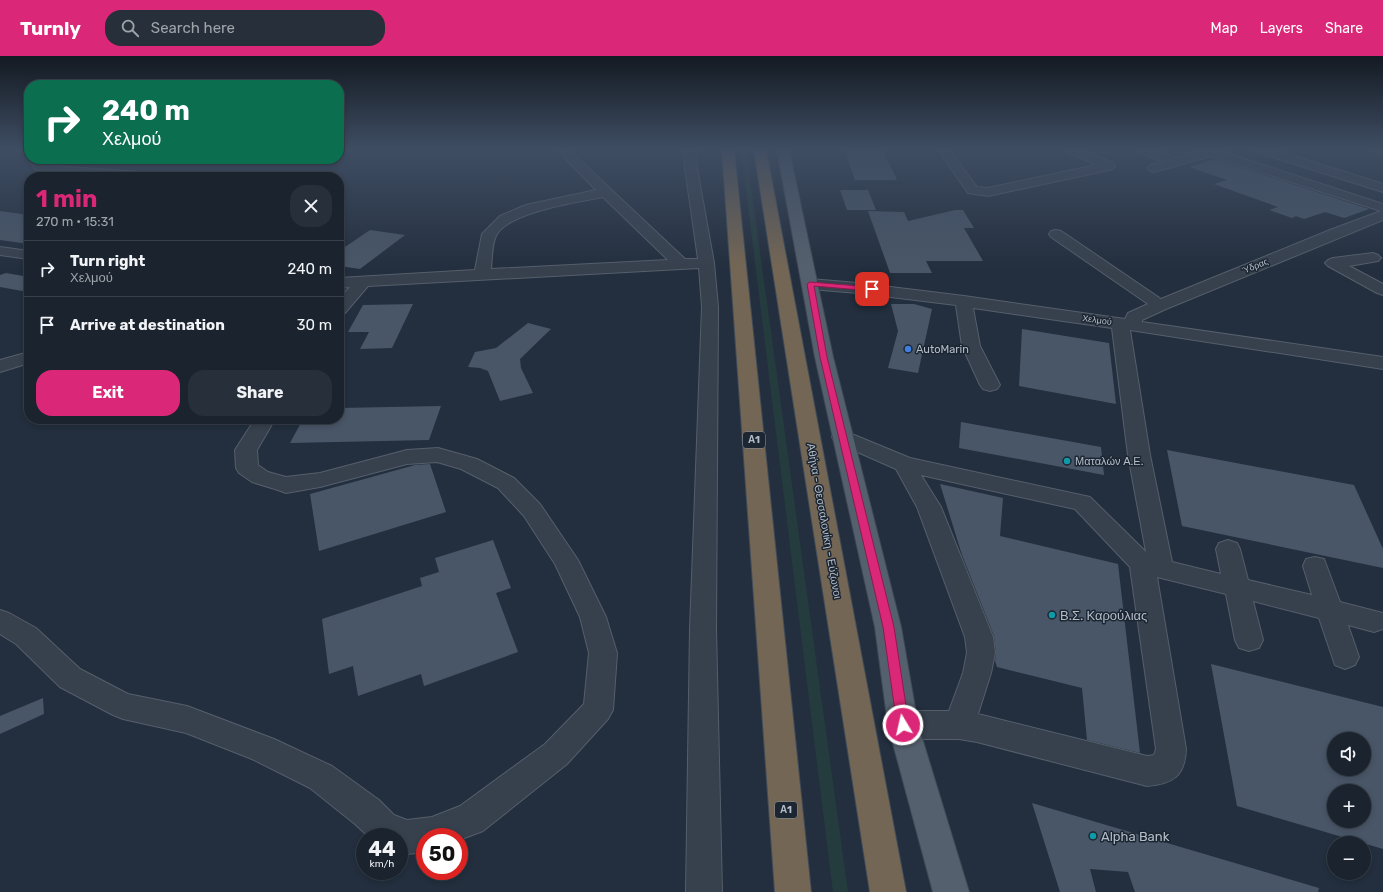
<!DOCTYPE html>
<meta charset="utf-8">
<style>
body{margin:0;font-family:Rubik,sans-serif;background:#272f3a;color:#f1f3f6;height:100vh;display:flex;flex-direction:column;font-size:15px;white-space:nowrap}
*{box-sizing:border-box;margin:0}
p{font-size:13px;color:#9fa4aa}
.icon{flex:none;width:22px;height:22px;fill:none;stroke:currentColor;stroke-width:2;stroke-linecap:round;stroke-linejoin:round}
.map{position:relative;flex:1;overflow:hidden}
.details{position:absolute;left:24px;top:116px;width:320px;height:252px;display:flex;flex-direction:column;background:#1a232e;border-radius:16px;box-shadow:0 2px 6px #0003,0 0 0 1px #38404a}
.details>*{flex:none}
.top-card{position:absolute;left:24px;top:24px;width:320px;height:84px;border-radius:16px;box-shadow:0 2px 6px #0003,0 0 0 1px #38404a;background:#0b6e4f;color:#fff;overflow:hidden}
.buttons{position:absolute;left:1327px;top:676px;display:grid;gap:8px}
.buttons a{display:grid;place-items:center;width:44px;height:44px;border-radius:50%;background:#1a232e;box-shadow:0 2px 6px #0003,0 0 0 1px #38404a;font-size:20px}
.speed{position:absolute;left:356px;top:772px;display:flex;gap:8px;font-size:20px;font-weight:700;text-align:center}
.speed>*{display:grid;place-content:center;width:52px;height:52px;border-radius:50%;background:#1a232e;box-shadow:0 2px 6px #0003,0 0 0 1px #38404a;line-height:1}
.speed small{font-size:10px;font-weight:400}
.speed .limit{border:6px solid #d22;background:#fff;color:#111}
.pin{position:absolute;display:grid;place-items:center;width:34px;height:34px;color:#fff;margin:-17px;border-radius:8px;box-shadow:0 2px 6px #0006}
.me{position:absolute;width:44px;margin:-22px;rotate:351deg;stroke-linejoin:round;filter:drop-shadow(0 0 3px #0008)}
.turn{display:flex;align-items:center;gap:14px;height:84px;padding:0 12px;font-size:18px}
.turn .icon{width:52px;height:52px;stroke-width:2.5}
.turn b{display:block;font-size:28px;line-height:34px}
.round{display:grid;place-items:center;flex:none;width:42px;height:42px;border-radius:16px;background:#272f3a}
.head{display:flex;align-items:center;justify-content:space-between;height:68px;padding:0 12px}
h1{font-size:24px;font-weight:700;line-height:30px;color:#db2777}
.cta{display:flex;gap:8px;margin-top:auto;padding:8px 12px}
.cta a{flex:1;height:46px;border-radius:16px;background:#db2777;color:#fff;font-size:16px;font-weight:700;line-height:46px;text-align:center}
.cta a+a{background:#272f3a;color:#f1f3f6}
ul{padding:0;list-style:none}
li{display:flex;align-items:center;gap:12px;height:56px;padding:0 12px;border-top:1px solid #38404a}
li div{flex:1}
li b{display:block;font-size:15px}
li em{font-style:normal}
header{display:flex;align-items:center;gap:24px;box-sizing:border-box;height:56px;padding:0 20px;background:#db2777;color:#fff}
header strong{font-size:19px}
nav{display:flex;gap:22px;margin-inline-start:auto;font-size:14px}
.search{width:280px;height:36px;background:#272f3a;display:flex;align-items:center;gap:10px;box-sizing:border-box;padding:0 14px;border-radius:16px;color:#9fa4aa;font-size:15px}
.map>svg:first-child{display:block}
.green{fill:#253c3f}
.building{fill:#495667;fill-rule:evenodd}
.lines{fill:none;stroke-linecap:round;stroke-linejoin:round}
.minor-casing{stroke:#555f6b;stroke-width:2}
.major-casing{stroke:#404a56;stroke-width:2}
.highway-casing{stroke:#424c58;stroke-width:2}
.minor{fill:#37414e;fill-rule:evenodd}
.major{fill:#55606e;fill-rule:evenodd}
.highway{fill:#746654;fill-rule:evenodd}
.route{fill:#db2777;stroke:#8e194d}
.shop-dot{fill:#3f7fe0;stroke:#1c2632;stroke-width:1.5}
.culture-dot{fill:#0f9aa8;stroke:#1c2632;stroke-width:1.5}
.labels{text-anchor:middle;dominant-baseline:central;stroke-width:3;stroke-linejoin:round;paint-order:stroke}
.far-street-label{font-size:9px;fill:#b3bcc9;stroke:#1c2632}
.shield{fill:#1c2632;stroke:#868f9c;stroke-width:1}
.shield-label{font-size:10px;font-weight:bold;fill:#b3bcc9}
.poi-label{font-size:11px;fill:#b3bcc9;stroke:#1c2632;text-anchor:start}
.street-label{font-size:11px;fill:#b3bcc9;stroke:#1c2632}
.near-poi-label{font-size:13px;fill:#b3bcc9;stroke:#1c2632;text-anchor:start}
</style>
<header>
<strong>Turnly</strong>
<div class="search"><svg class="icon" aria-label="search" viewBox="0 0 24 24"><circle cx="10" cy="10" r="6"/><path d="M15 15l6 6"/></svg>Search here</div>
<nav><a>Map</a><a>Layers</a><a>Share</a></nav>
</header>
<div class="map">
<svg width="1383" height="836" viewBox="0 0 1383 836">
<rect width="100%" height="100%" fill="#232f3e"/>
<path class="green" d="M741 94H746L848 836H833Z"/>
<path class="building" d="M844 94H883L897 124H855Z
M1215 103 1369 153 1344 162 1325 156 1304 163 1296 160 1292 162 1269 154 1278 151 1214 128 1227 124 1189 111Z
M840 134H868L876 154H847Z
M955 154H963L974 172H964L983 205H926L932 217H890L868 155 904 156 908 165Z
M0 155 29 159V188L0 184Z
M370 174 405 179 360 213 339 210V195Z
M6 217 29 221V231L22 235 0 231V219Z
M413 248 392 292 360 293 369 276H348L363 249Z
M891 248H914L932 253 918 317 888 312 898 275Z
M528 267 551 273 520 303 521 312 533 337 500 345 488 315 480 312 468 311 475 296 496 292Z
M1022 273 1109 287 1116 348 1019 330Z
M441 350 429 384 290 387 303 363H339V352Z
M961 366 1101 391 1104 419 959 392Z
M1167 394 1354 429 1383 493V512L1182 470Z
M430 408 446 456 319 495 310 438 415 409Z
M940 428 1003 442 1000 480 1118 508 1140 697 1087 684 1082 632 997 611 995 605 996 597 994 580 962 499Z
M493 484 511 532 496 537 518 596 424 630 421 618 358 640 353 610 329 618 322 563 422 530 420 522 439 516 435 502Z
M1211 608 1383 651V793L1237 750ZM1334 683H1364V713H1334ZM1334 735H1364V765H1334Z
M43 642 44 658 0 678V660Z
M1032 747 1319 832 1318 836H1135L1128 816 1090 813 1096 836H1060Z"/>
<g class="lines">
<defs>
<path id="minor" d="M557 94H569L685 203H698L685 112 684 94H696L697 112 714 207 718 251 716 573 722 836H686L690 573 702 251 699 212 368 230 345 257 339 258V243L350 231 339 232V222L475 214 482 178 500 160 526 149 596 134ZM603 141 668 204 491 213C492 204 492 187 496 180 507 156 579 146 603 141Z
M938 94H949L977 131 988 132 1096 109 1067 96 1066 94H1082L1113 107 1115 110 1113 113 1109 114 988 140 968 137Z
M1137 94H1154L1176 102 1203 94H1223V96L1383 148V164L1166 253 1142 264V266L1383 301V313L1130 274 1150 399 1172 506 1221 518 1216 493 1219 487 1228 484 1237 487 1240 493 1248 524 1312 539 1303 510 1306 503 1315 501 1324 503 1340 546 1383 557V573L1374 576 1348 569 1359 601 1355 609 1345 613 1335 609 1319 562 1253 545 1263 584 1259 592 1249 595 1239 592 1235 584 1226 538 1157 521 1186 693C1185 720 1173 728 1147 730L977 686 959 683H903L892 679 888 669 892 659 903 655H949L963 617 967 597 965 581 917 451 896 413 835 386 832 381 835 376 842 374 910 402 1090 441 1146 496 1128 399 1112 272 973 252 980 290 1000 329 997 333 990 335 983 333 980 329 962 290 956 249 858 237 810 233 804 231 802 228 804 225 810 223 858 227 964 240 1125 263 1128 257 1148 248 1051 181 1049 178 1051 175 1056 174 1061 175 1161 243 1330 174 1381 155 1211 100 1154 116 1150 115 1148 112 1150 109 1163 106 1138 96ZM921 419 1075 453 1130 511 1156 693 1154 699 1147 700 978 658 991 617 995 597 993 581 941 451Z
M1256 94H1275L1383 128V136L1257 96Z
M1372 94H1383V100L1373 96Z
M31 103H43L42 105 44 108 65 111 157 117 161 118 163 121C121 121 77 124 36 114L30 105Z
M0 191 29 195V203L0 199Z
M1373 197 1378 199 1381 202 1378 205 1349 210 1383 228V239L1377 237 1328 210 1325 207 1328 204 1333 202Z
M29 296V307L0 316V304Z
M255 363H275L257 394 258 409 268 416 286 421 320 417 407 394 438 392 477 403 514 422 540 448 578 504 606 561 617 597 613 654 608 663 567 708 483 775 459 784V781H425V796L407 798 399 795V781H369L355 768 310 732 252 703 186 677 123 663 113 659 60 631 16 588 0 578V554L9 557 36 572 80 613 128 638 187 650 274 683 332 710 379 744 394 759 407 764 432 761 460 750 545 688 584 648 589 597 580 561 555 508 524 460 498 432 461 413 437 406 407 408 320 431 286 437 278 434 252 426 239 417 236 412 235 394Z"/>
<path id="major" d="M777 94H789L833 301 901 571 918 669 969 836H933L888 669 875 571 815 301Z"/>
<path id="highway" d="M722 94H734L811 836H775Z
M754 94H766L906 836H870Z"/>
</defs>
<use href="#minor" class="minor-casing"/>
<use href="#major" class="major-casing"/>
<use href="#highway" class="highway-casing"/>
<use href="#minor" class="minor"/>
<use href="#major" class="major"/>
<use href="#highway" class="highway"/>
</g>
<linearGradient id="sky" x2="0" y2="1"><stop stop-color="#131a22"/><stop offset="0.44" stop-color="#3f4d63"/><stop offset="1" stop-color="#3f4d63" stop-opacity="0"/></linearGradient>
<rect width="1383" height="212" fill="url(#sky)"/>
<path class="route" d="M810 226 872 231 876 233 872 235 814 230 827 301 894 571 909 669 907 673 903 674 899 673 897 669 883 571 820 301 807 228Z"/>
<circle class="shop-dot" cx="908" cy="293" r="4"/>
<g class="culture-dot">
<circle cx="1067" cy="405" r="4"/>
<circle cx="1052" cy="559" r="4"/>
<circle cx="1093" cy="780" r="4"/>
</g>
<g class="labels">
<g class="far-street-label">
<text transform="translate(1255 210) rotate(-22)">Ύδρας</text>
<text transform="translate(1097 264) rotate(8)">Χελμού</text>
</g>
<g class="shield">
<rect x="743" y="376" width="22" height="16" rx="3"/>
<rect x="775" y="746" width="22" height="16" rx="3"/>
</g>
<g class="shield-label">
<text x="754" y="384">Α1</text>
<text x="786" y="754">Α1</text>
</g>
<g class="poi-label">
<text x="916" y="293">AutoMarin</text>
<text x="1075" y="405">Ματαλών Α.Ε.</text>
</g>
<g class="street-label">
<text transform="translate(824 465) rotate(80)">Αθήνα - Θεσσαλονίκη - Εύζωνοι</text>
</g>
<g class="near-poi-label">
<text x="1060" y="559">Β.Σ. Καρούλιας</text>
<text x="1101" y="780">Alpha Bank</text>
</g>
</g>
</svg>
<div class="buttons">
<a><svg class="icon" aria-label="sound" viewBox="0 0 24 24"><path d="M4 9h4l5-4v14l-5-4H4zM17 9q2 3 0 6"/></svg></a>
<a>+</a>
<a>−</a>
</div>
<div class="speed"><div>44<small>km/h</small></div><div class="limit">50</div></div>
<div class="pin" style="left:872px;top:233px;background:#d93025"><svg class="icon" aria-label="arrive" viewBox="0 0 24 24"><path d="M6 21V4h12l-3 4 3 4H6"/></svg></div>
<svg class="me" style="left:903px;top:669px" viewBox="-20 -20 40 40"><circle r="17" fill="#db2777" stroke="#fff" stroke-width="3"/><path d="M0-11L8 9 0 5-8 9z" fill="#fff"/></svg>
<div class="top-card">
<div class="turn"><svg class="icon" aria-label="right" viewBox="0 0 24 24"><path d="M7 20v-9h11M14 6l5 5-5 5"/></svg><div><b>240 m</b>Χελμού</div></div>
</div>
<section class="details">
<div class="head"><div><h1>1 min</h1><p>270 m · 15:31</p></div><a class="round"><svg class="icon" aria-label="close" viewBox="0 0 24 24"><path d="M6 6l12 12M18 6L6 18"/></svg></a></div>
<ul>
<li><svg class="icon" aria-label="right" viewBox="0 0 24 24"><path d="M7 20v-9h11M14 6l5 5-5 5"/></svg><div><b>Turn right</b><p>Χελμού</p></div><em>240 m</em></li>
<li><svg class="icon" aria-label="arrive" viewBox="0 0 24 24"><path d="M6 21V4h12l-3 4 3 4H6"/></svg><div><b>Arrive at destination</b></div><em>30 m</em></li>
</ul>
<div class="cta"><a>Exit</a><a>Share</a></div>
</section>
</div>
